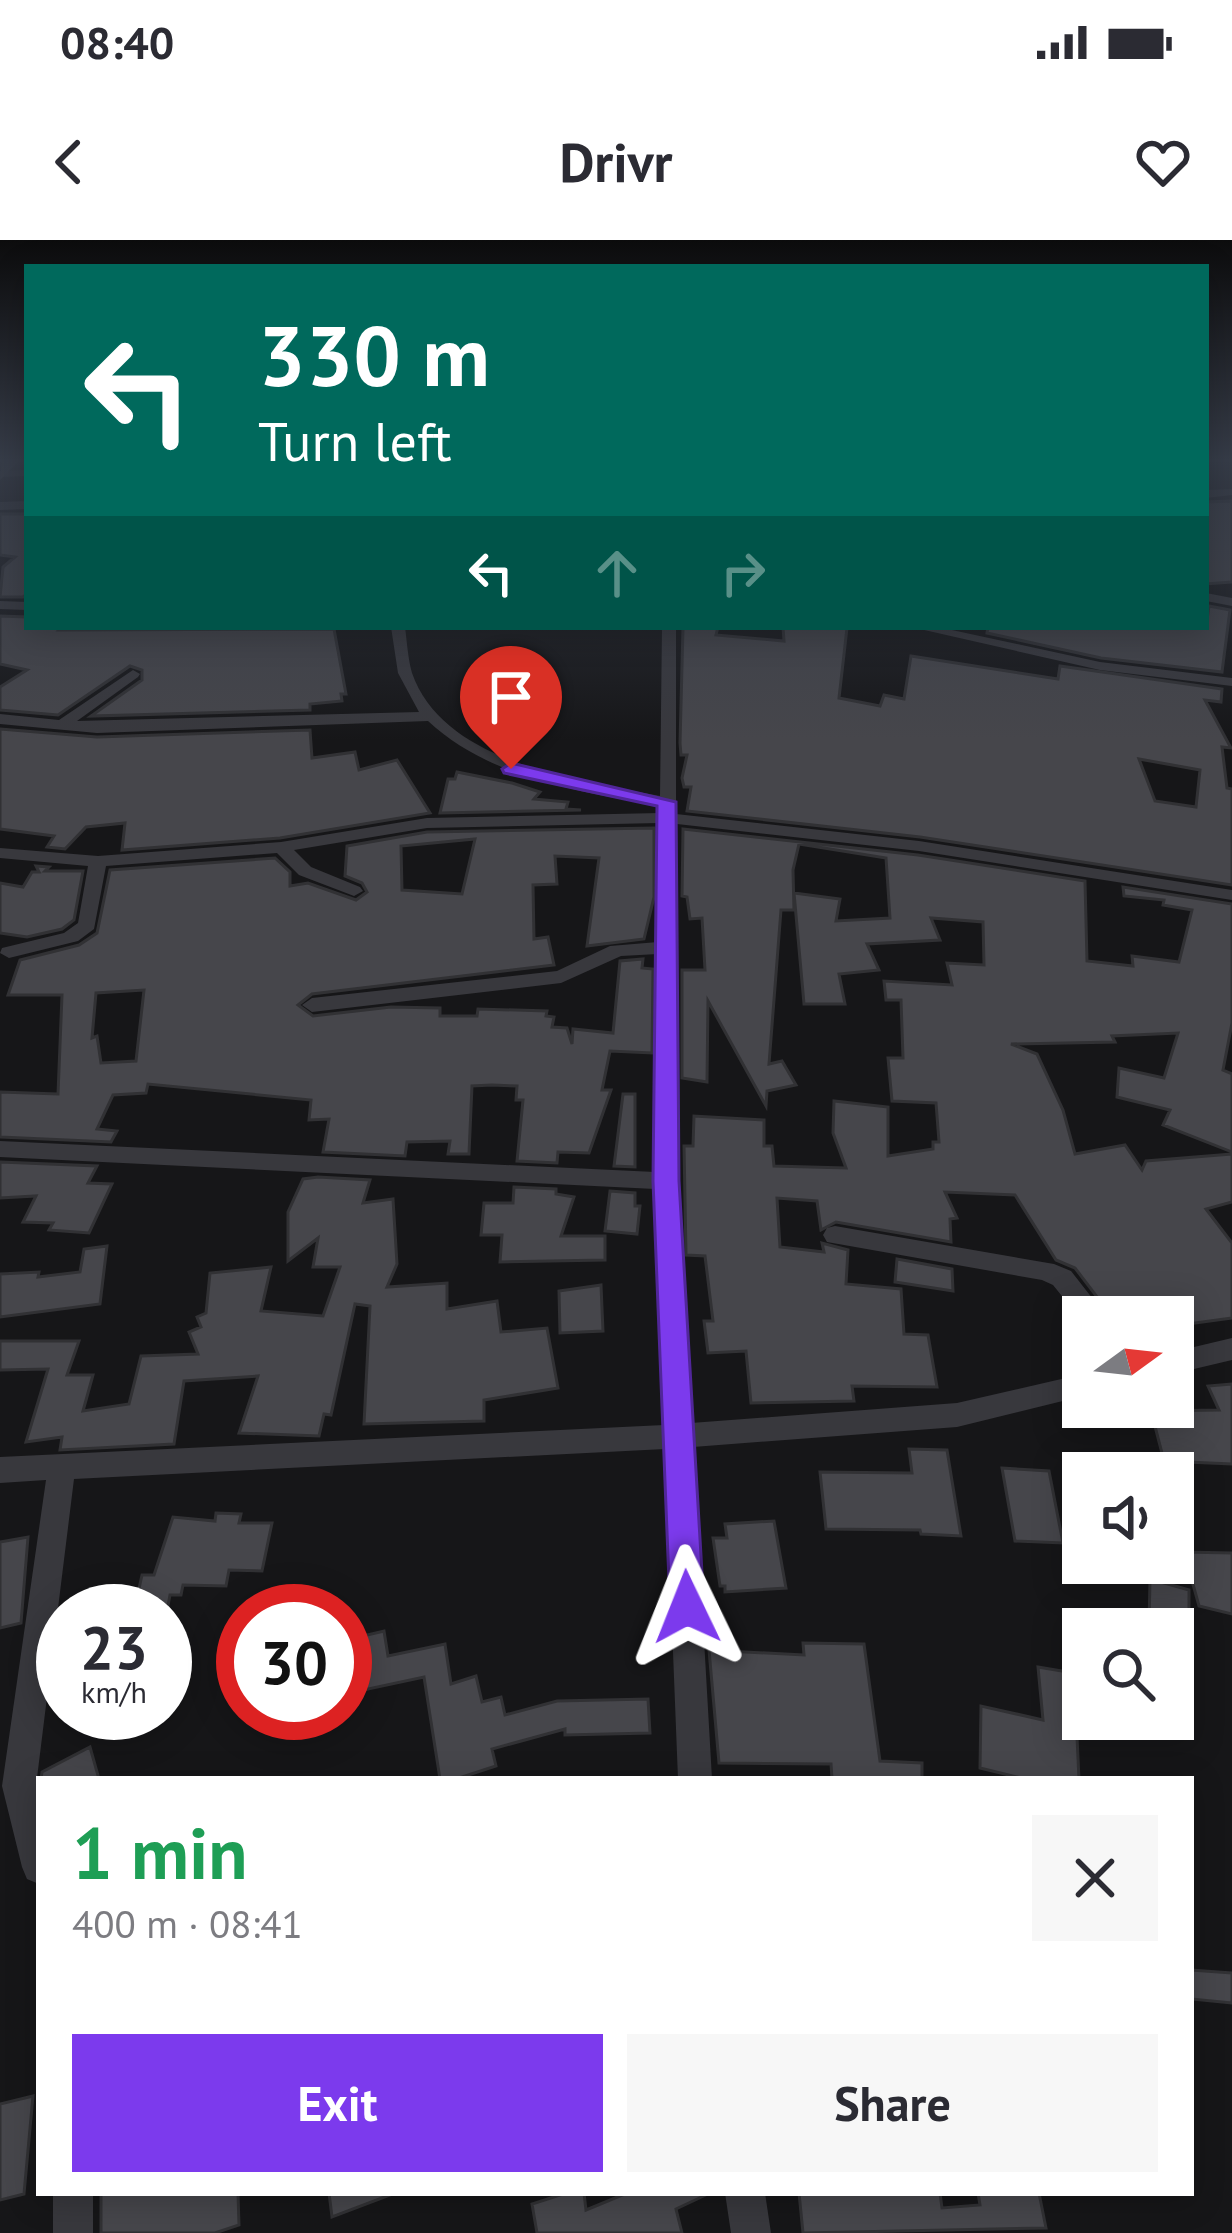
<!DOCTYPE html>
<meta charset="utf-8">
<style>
body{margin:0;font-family:"PT Sans",sans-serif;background:#f7f7f7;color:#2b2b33;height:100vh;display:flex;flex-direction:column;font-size:45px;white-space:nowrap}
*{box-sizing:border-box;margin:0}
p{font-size:39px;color:#7c7c81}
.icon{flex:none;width:66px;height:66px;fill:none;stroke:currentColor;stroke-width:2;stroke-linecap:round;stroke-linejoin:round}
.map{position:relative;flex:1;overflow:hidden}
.details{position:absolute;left:36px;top:1536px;width:1158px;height:420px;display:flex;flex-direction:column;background:#fff;border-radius:0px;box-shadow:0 6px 30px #0003}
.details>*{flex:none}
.hud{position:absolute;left:24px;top:24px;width:1185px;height:366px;border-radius:0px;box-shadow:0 6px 30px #0003;background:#00695c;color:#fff;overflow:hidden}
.needle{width:78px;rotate:75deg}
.fabs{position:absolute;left:1062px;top:1056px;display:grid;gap:24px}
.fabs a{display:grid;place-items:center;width:132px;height:132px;border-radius:0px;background:#fff;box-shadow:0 6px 30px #0003;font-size:60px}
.speed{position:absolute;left:36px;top:1344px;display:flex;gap:24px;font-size:60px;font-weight:700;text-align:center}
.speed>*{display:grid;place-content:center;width:156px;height:156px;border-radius:50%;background:#fff;box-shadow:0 6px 30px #0003;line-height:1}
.speed small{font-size:30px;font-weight:400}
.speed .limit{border:18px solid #d22;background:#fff;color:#111}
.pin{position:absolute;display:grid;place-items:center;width:102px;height:102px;color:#fff;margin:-123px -51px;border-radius:50% 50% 50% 0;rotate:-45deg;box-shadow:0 0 12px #0007}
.pin .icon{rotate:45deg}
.me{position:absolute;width:132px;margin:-66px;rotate:358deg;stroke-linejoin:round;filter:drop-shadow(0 0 9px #0008)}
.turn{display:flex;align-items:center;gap:42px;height:252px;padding:0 36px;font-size:54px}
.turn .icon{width:156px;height:156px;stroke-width:2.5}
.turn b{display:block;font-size:84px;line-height:102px}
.lanes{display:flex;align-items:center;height:114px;padding:0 36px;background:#0003;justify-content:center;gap:60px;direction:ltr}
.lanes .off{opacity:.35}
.round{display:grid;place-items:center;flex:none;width:126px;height:126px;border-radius:0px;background:#f7f7f7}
.overview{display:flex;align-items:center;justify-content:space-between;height:204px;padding:0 36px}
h1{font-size:72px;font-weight:700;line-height:90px;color:#1e9e55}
.cta{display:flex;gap:24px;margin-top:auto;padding:24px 36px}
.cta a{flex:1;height:138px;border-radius:0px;background:#7c3aed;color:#fff;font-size:48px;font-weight:700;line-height:138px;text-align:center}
.cta a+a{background:#f7f7f7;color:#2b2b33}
.status{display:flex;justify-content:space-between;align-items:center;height:84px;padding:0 60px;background:#fff;direction:ltr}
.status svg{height:33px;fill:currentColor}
header{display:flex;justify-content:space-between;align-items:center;height:156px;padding:0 36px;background:#fff;font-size:54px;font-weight:700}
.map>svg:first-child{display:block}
.building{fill:#46464b;stroke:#313134;stroke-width:3;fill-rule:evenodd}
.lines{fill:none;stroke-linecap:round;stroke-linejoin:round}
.street{fill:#38383d;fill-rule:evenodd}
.secondary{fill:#46474c;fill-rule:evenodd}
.route{fill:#7c3aed;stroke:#51269a;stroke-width:3}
</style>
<div class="status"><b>08:40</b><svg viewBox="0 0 49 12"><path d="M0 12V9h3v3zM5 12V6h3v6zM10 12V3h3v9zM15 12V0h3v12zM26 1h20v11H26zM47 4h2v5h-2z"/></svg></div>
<header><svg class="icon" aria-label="back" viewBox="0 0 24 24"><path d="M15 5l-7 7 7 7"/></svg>Drivr<svg class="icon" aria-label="heart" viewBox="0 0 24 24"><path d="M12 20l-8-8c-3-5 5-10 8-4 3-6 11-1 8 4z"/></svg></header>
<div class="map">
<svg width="1232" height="1993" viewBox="0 0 1232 1993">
<rect width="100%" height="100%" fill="#161618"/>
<path class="building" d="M1232 261V342L1206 344V262Z
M0 274H27V354L23 357H0L3 327 15 317 0 315Z
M1209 366 1230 370 1222 432 1101 418 987 393 988 387H1206Z
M0 376 27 377V387H62L59 390 334 389 346 454H341L342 461 310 464V470L91 476 142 440V430L130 426 58 475 0 470V447L27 430 0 424Z
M683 387H718L716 395 784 401 783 387 847 388 839 458 880 466 884 455 904 459 911 416 1058 439 1060 426 1222 449 1221 462 1205 460 1231 508 1222 507 1227 548 1232 549V645L920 597 687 571 691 547H684L682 538 687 515H681L680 503ZM1139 519 1200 530 1196 567 1155 561Z
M0 489 97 497 310 490 312 518 355 512 359 530 397 520 430 573 280 598 122 610 125 583 86 587 65 609 47 607 54 596 0 589Z
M457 532 512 543 540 552 534 559 568 562 566 569 581 570 440 573 448 539H455Z
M654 588V657L644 699 587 706 599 618 555 616 557 644 533 645 534 699 548 697 554 725 312 754 298 765 313 776 391 767 440 768V776H477L478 769 547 771 546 776 554 777 552 787 567 788 572 804 573 789 613 793 620 721 643 719 642 728 653 729 652 813 610 811 602 850H611L589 913 558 912 557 923 517 921 523 860H516L517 846 492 845 472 846 469 914H448L450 901 407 902 405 916 323 912 329 879 309 880 311 860 148 844 146 853 113 855 97 889 117 891 111 902 0 897V852L58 854 62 755H8L20 720 79 705 97 693 110 630 275 618 290 632V646L308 643 356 660 367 652 362 643 345 636 347 606 427 592ZM475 599 462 654 402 650 401 606ZM144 750 136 821 101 823 97 796 92 798 96 753Z
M683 589 918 615 1085 641 1087 721 1133 726 1132 716 1179 722 1192 670 1163 665 1164 660 1124 656 1123 647 1232 664V783L1223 830 1232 834V912L1163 885 1170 870 1117 857 1119 828 1164 838 1178 793 1112 796 1115 802 1011 804 1037 814 1063 870 1075 914 1125 905 1142 930 1146 921 1232 914V962L1206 969 1232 1003V1078L1173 1086V1077H1133L1126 1069 1110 1074 1075 1028 1056 1020 1015 955 945 952 957 978 950 979 951 1002 836 982 821 990 817 961 777 958 780 1007 824 1012 822 1003 848 1010 846 1044 901 1049 904 1094 928 1095 937 1147 852 1146 854 1161 751 1163 746 1111 708 1113 704 1081H713L705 1016 686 1015 684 906H693L694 876 764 880V906H772L774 926 846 928 833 893 834 861 888 867V916L933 909V902H939L936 863 892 861 888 818H903L901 760H886L884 741 952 745 947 723 984 725 983 682 931 678 940 700 867 704 879 730 839 734 845 764H804L794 653 840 659 836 681 890 678 886 618 799 604 793 630 794 670H781L769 824 782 821 796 845 767 851 766 866 708 761 707 842 682 838V730H705L702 678 690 679 687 657 682 656Z
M36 626 49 627 45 631H83L74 680 62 689 27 697 0 693V643L23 647 32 632H39Z
M623 854H635V927L614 926Z
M0 922 97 926 88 943 112 944 89 993 49 990 53 983 23 982 36 956 0 958Z
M318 937 370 940 363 963 393 959 397 1024 387 1047 447 1043V1069L497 1061 501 1092 547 1088 558 1148 484 1160V1181L364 1184 370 1066 355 1064 331 1175 324 1174 319 1196 239 1193 258 1136 184 1141 174 1204 60 1210 62 1197 26 1202 48 1129 0 1130V1101H79L67 1135H93L83 1171 129 1164 141 1116 198 1114 189 1092 201 1087 197 1077 206 1073 210 1033 271 1027 261 1071 323 1076 340 1027H313L318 998 288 1021V972L303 939Z
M514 947 556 949V954L574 957 561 996H605V1020L500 1022 502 995H481L484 963H513Z
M610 951 635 953V966H640L637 994 605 991Z
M107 1006 100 1064 0 1077V1034L39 1032 38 1037 80 1032 84 1009Z
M897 1019 952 1029 953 1051 895 1042Z
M601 1045 603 1091 560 1093 559 1051Z
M1232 1144V1224L1164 1221 1151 1171 1219 1170 1208 1146Z
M909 1209 947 1210 961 1296 921 1294 920 1290 826 1289 820 1232 912 1233Z
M1002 1228 1049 1231 1063 1303 1015 1301Z
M216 1273 241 1274 239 1283H272L262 1331 229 1330 226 1346 183 1345 181 1355H170L167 1371H134L142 1335H154L173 1277 215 1281Z
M774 1281 786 1348 725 1352V1346H720L713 1298H727L725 1284Z
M28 1297 21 1383 0 1388V1302Z
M1184 1312 1232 1313V1374L1199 1366Z
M1150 1339 1189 1350V1395L1149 1384Z
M384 1391 388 1416 445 1404 451 1444 476 1436 482 1462 501 1457 505 1475 557 1461 648 1459 650 1493 565 1495V1489L492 1509 496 1526 456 1539H440L424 1437 345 1454 346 1400Z
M803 1403 864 1404 880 1521 922 1523V1539H832L831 1524 719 1523 709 1410 804 1415Z
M1038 1427 1074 1433 1079 1539H1025L980 1528 981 1466 1043 1480Z
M90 1507 99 1539H41L42 1532Z
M1191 1730 1232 1733V1763L1191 1759Z
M33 1856 24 1954 0 1960V1864Z
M101 1953H238L239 1985 215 1993H101Z
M329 1953H390V1955L332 1977Z
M566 1953H584L586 1970 627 1953H710L676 1969 682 1993H537L532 1964Z
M799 1953H940L942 1968 980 1965 978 1953H1039L1046 1988 803 1993Z"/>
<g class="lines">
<path class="street" d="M27 230V236L0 237V231Z
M1232 249V255L1206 258V250Z
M27 261V269L0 270V262Z
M1206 353 1232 358V366L1206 361Z
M0 361 27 362V370L0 369Z
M391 387H405C407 402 408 419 412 433 443 523 579 541 660 556L662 387H676V574L919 601 1232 650V660L919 611 677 584 678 941 691 1183 957 1163 1083 1134V1156L957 1187 693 1207 712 1539H678L665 1209 74 1239 36 1546 39 1644 27 1639 22 1627 2 1546 46 1240 0 1243V1217L664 1185 655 949 0 917V901L655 932 658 714 621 716 561 743 312 772 302 765 312 758 557 731 610 706 658 702 659 583 427 588 294 610 311 627 360 647 363 651 354 656 299 635 277 613 106 626 94 689 78 701 9 718 0 713 2 708 64 693 78 683 88 626 0 618V608L98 616 281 602 427 578 660 573V566C578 551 491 539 428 481L97 493 0 484V474L59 480 133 430 140 434 138 437 77 481 419 472 398 433Z
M911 387H938L1100 422 1232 438V446L1100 430Z
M835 986 1054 1024 1071 1031 1107 1077H1083V1082L1053 1045 1042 1040 827 1002 823 995 827 988Z
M1232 1098V1120L1173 1134V1112Z
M53 1953H93V1993H53Z
M725 1953H765L771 1993H731Z"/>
<path class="secondary" d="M2 221H19L0 240Z"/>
</g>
<linearGradient id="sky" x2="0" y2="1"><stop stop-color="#0c0c0d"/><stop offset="0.44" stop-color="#363c48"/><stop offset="1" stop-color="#363c48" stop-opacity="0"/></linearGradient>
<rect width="1232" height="500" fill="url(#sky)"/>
<path class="route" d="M511 523 676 562 679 941 704 1367 699 1379 687 1384 675 1379 670 1367 653 941 657 566 504 533 502 529Z"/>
</svg>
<div class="fabs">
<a><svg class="needle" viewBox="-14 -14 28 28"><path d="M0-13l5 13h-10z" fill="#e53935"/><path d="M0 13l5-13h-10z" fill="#7c7c81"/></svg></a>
<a><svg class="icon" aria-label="sound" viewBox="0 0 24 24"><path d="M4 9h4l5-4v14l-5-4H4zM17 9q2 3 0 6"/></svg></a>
<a><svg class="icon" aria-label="search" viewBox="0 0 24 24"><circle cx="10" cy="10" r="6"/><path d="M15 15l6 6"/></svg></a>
</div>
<div class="speed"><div>23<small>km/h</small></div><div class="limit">30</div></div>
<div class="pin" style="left:511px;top:529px;background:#d93025"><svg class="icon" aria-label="arrive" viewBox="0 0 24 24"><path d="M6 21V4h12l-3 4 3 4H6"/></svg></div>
<svg class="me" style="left:687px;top:1367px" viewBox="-20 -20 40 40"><path d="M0-17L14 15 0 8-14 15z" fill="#7c3aed" stroke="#fff" stroke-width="4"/></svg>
<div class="hud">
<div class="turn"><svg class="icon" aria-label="left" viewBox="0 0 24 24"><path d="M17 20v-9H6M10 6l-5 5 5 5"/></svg><div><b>330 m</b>Turn left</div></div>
<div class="lanes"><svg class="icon" aria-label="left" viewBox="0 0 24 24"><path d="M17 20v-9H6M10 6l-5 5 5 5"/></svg><svg class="icon off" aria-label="ahead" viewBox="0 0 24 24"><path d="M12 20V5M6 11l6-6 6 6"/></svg><svg class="icon off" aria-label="right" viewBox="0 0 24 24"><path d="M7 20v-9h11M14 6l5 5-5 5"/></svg></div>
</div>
<section class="details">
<div class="overview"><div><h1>1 min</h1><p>400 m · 08:41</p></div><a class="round"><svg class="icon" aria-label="close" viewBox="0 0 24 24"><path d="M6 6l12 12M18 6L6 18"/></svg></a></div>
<div class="cta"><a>Exit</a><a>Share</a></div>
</section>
</div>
